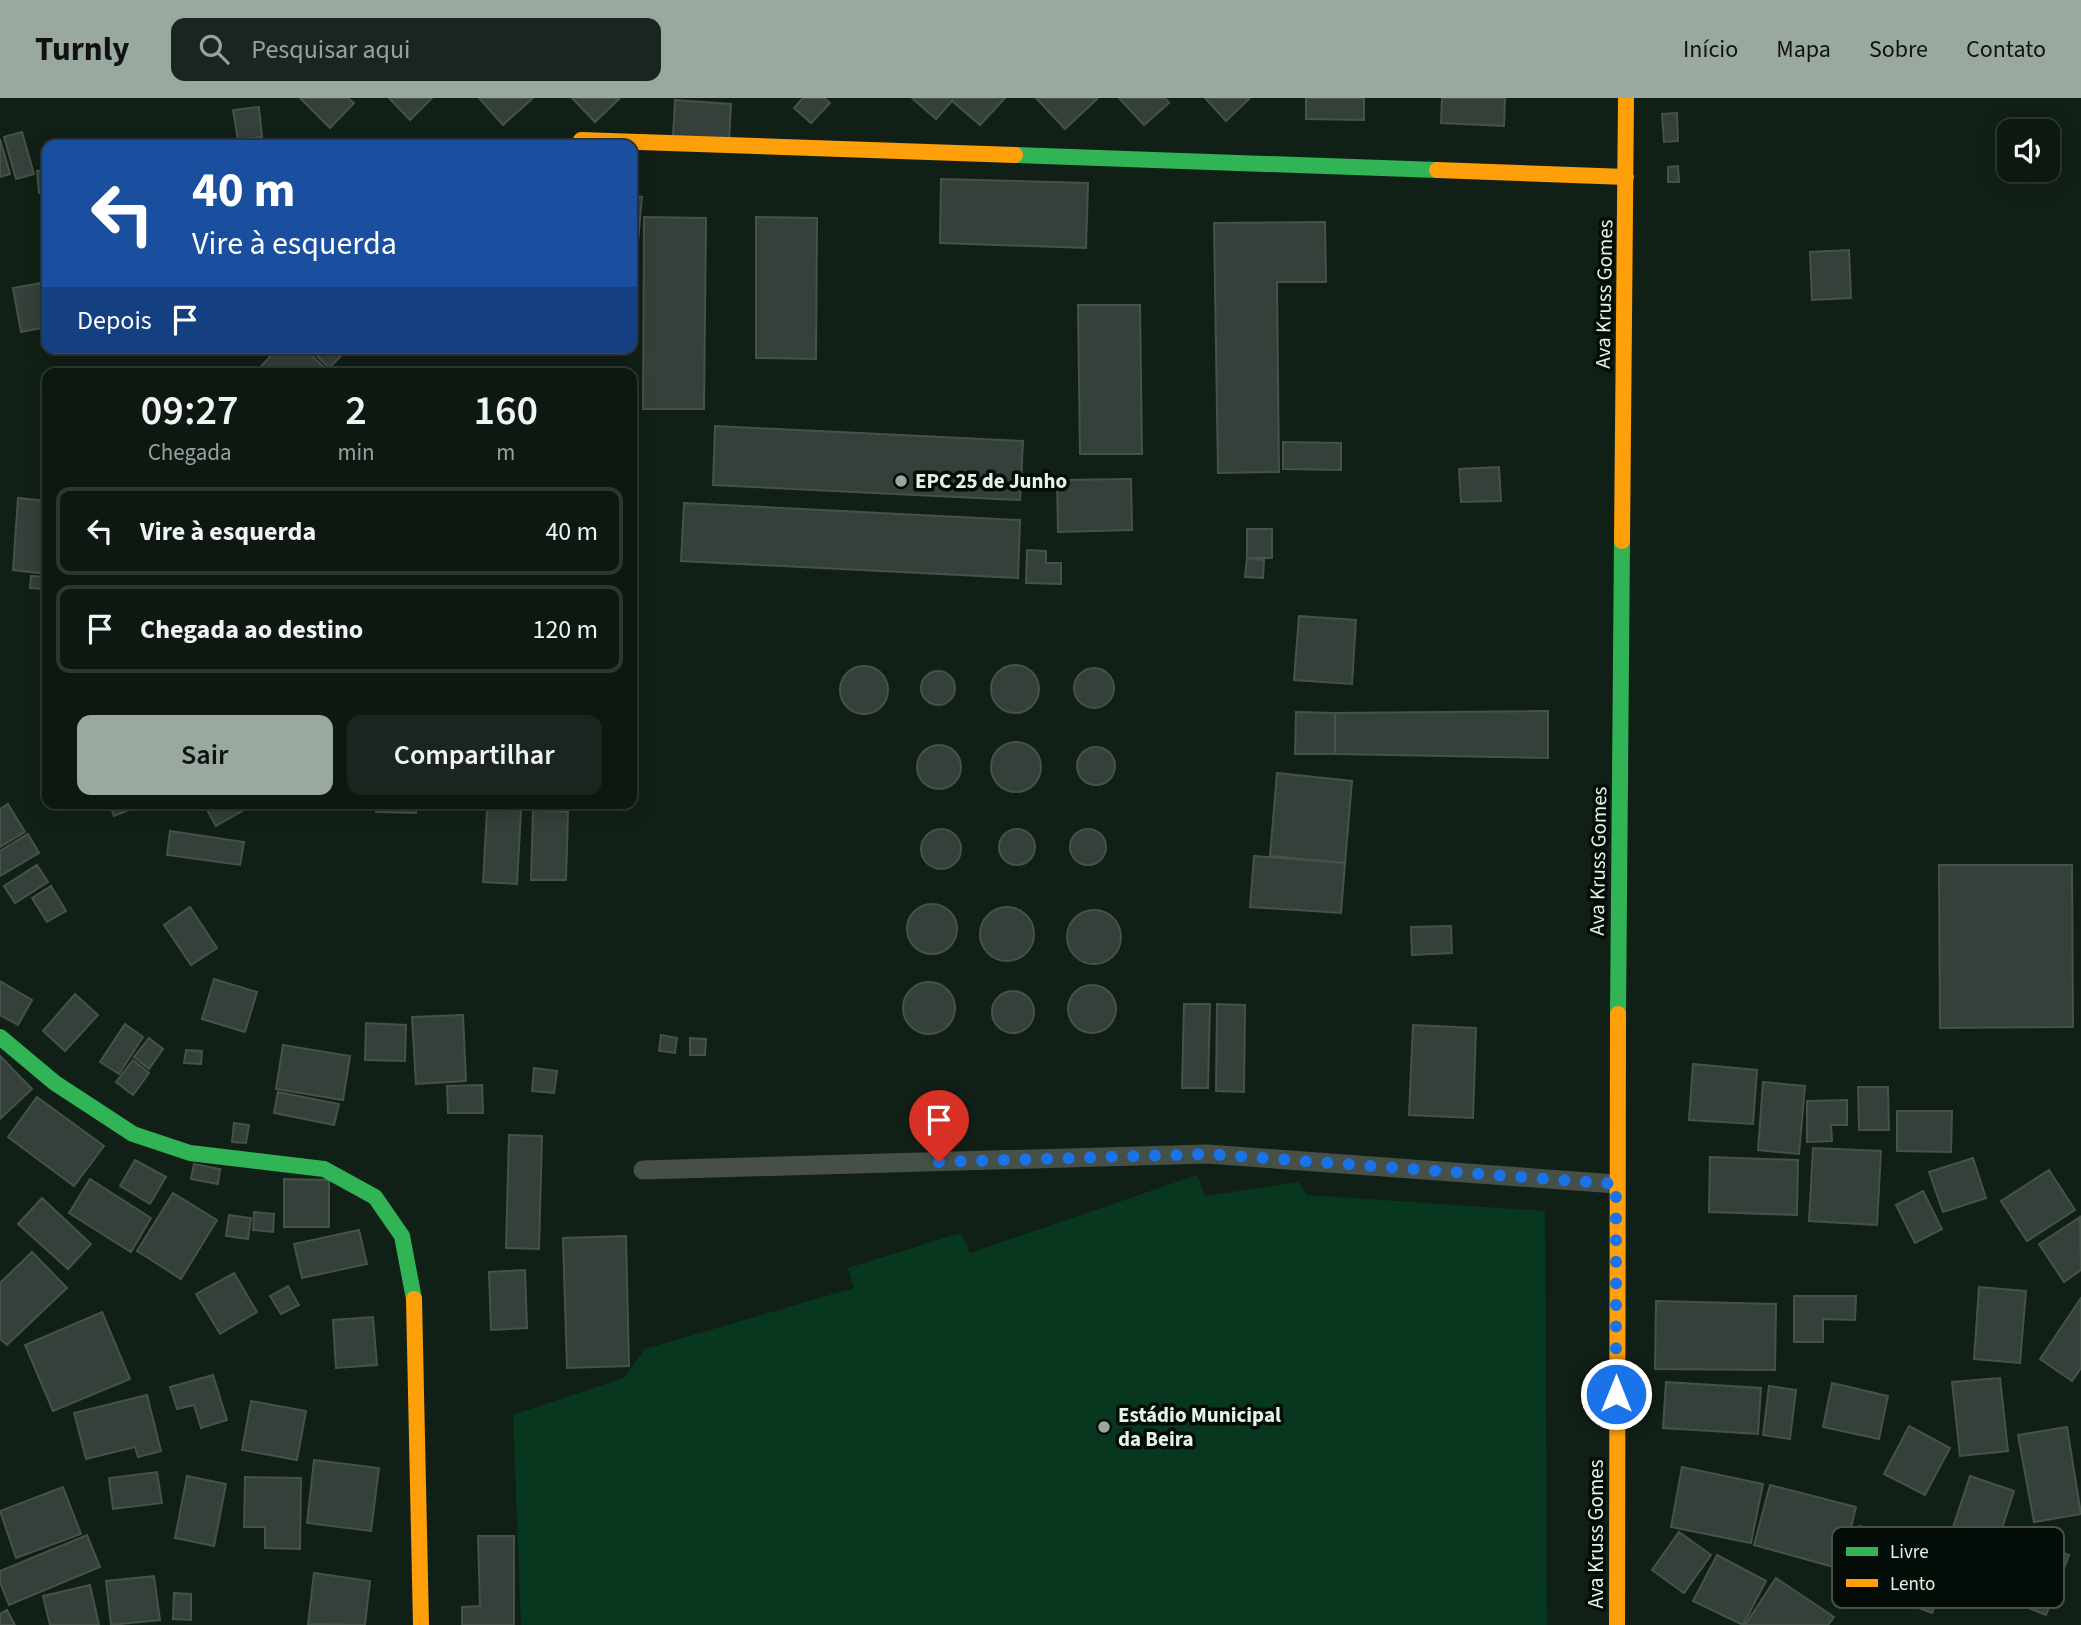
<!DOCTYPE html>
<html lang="pt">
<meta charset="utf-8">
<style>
body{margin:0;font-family:"Source Sans 3",sans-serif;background:#1b251f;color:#f1f3f6;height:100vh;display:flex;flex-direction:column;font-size:26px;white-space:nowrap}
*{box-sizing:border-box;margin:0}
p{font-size:23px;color:#9aa09f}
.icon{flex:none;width:38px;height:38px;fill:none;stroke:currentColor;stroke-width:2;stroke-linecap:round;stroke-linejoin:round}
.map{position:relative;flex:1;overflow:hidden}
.sheet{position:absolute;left:42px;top:270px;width:595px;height:441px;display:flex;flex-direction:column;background:#0d1811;border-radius:14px;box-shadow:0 4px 18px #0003,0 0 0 2px #2d3731}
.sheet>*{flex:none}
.hud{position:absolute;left:42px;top:42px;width:595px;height:214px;border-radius:14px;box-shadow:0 4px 18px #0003,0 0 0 2px #2d3731;background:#1a4fa0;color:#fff;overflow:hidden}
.fabs{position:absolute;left:1997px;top:21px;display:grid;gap:14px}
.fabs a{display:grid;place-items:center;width:63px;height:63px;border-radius:14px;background:#0d1811;box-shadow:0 4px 18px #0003,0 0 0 2px #2d3731;font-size:35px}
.pin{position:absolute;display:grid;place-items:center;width:60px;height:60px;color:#fff;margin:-72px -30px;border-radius:50% 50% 50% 0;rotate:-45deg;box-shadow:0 0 7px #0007}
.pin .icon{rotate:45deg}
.me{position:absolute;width:77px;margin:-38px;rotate:0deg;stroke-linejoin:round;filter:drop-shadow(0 0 5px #0008)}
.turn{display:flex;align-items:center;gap:24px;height:147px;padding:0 35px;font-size:32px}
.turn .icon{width:91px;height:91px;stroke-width:2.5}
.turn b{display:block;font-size:49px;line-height:60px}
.then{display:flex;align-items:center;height:66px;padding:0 35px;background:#0003;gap:14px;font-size:26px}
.eta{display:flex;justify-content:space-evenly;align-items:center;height:119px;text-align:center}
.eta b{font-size:42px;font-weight:600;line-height:49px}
.action{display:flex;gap:14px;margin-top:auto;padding:14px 35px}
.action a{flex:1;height:80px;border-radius:14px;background:#9aa9a0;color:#111;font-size:28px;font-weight:600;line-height:80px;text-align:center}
.action a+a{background:#1b251f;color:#f1f3f6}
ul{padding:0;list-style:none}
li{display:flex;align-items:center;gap:21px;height:88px;margin:0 14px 10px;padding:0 21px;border:4px solid #2d3731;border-radius:14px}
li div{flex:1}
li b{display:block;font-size:26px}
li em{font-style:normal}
header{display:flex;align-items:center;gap:42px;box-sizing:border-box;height:98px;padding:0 35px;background:#9aa9a0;color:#111}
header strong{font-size:33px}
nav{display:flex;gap:38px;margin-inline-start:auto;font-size:24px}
.search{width:490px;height:63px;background:#1b251f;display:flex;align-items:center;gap:18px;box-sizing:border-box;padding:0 24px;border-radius:14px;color:#9aa09f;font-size:26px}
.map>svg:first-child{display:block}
.green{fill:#08371f}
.building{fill:#344039;stroke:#45524a;stroke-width:2}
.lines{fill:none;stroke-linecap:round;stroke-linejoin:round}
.lane{stroke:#465049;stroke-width:19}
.fast{stroke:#30b455;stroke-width:16}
.slow{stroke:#ff9f0a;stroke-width:16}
.route{stroke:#1a73e8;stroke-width:12;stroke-dasharray:0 21.6}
.poi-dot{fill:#9aa9a0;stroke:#030c06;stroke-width:2.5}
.labels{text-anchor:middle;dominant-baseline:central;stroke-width:7;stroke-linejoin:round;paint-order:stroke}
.street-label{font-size:21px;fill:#e4f3e9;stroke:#030c06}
.poi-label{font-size:21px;font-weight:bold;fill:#e4f3e9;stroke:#030c06;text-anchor:start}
.key{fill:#030c06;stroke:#46514a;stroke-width:2}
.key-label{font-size:19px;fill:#e4f3e9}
</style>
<header>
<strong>Turnly</strong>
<div class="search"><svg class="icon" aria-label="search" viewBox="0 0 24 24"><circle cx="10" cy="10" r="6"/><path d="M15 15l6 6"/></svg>Pesquisar aqui</div>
<nav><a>Início</a><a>Mapa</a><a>Sobre</a><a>Contato</a></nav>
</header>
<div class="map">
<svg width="2081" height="1527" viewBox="0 0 2081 1527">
<rect width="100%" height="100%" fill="#112017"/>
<path class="green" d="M1197 1077 1205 1098 1298 1084 1307 1097 1545 1113 1547 1527H521L513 1317 624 1280 645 1251 854 1190 848 1170 961 1135 970 1155Z"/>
<path class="building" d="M300 0H348L354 5 330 30Z
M389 0H432L410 22Z
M479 0H533L503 27Z
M572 0H620L595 24Z
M803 0H824L830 5 811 25 794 10Z
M912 0H1005L980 27 952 3 936 21Z
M1036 0H1098L1065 31Z
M1119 0H1165L1169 5 1144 27Z
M1205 0H1250L1226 23Z
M1306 0H1364V22L1306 21Z
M1442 0H1505L1504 28 1441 25Z
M675 2 731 6 729 43 673 39Z
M259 9 262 39 238 42 233 12Z
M1677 15 1678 43 1664 44 1662 16Z
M22 34 34 76 16 81 4 39Z
M0 41 10 76 0 79Z
M1678 68 1679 84H1668V69Z
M47 72V94L39 95 37 73Z
M941 81 1088 85 1086 150 940 145Z
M632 98 642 99 632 210Z
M644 119 706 120 704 311H643Z
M756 119 817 120 816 261 756 260Z
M1325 124 1326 184H1277L1279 374 1218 375 1214 125Z
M1849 152 1851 200 1812 202 1810 154Z
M47 184V229L21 234 13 190Z
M1078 207H1140L1142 356H1080Z
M274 250H304L330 275H255L276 252Z
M309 250H349L329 270Z
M715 328 1023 343 1020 402 713 387Z
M1283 344 1341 345V372L1283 371Z
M1499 369 1501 403 1461 404 1459 371Z
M1131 381 1132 432 1058 434 1057 382Z
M18 400 47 403V476L13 472Z
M684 405 1020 422 1018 480 681 463Z
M1247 431H1272V460H1247Z
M1027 452 1046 453V465H1061V486L1026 485Z
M1247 460 1264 462 1263 480 1245 479Z
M31 478 45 479 44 491 30 490Z
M1299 518 1356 522 1352 586 1294 582Z
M991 591a24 24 0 1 1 48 0a24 24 0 1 1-48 0Z
M840 592a24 24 0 1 1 48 0a24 24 0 1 1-48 0Z
M1074 590a20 20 0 1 1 40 0a20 20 0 1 1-40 0Z
M921 590a17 17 0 1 1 34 0a17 17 0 1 1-34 0Z
M1548 613V660L1335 656V615Z
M1296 614 1335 615V656H1295Z
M991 669a25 25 0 1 1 50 0a25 25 0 1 1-50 0Z
M917 669a22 22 0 1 1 44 0a22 22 0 1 1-44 0Z
M1077 668a19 19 0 1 1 38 0a19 19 0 1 1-38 0Z
M1277 675 1352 683 1345 765 1270 758Z
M109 705H141L142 707 114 718Z
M203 705H256L216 728Z
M376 705H416V715L376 714Z
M8 706 25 734 0 749V711Z
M487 711 521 713 517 786 483 784Z
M533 712 568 714 566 782H531Z
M1070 749a18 18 0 1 1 36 0a18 18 0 1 1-36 0Z
M999 749a18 18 0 1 1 36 0a18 18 0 1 1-36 0Z
M921 751a20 20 0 1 1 40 0a20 20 0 1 1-40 0Z
M170 733 244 744 240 767 167 757Z
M28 736 39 755 0 778V753Z
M1254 758 1345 765 1341 815 1250 809Z
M37 767 48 784 15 805 4 788Z
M1939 767H2072L2073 929 1940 930Z
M51 788 66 813 47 824 32 800Z
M907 831a25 25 0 1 1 50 0a25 25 0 1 1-50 0Z
M190 809 217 850 191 867 164 827Z
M980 836a27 27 0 1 1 54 0a27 27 0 1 1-54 0Z
M1067 839a27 27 0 1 1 54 0a27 27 0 1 1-54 0Z
M1451 828 1452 855 1412 857 1411 829Z
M214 881 257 894 245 934 202 921Z
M0 883 32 902 18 927 0 917Z
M903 910a26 26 0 1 1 52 0a26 26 0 1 1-52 0Z
M1068 911a24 24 0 1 1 48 0a24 24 0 1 1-48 0Z
M992 914a21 21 0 1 1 42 0a21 21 0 1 1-42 0Z
M75 896 98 917 65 953 43 933Z
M1184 906H1210L1208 990H1182Z
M1217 906 1245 907 1244 994 1216 993Z
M463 917 466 983 416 986 412 919Z
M366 925 406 927 405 963 365 962Z
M125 926 143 939 119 976 100 964Z
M1413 927 1476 930 1473 1020 1409 1017Z
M661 937 677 940 675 955 659 953Z
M149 940 163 951 149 971 134 959Z
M690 940 706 941 705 957H690Z
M283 947 350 958 343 1002 276 991Z
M186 952 202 953 201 966 184 965Z
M0 958 32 991 0 1021Z
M133 962 149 975 133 997 116 984Z
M1693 966 1757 972 1753 1026 1689 1022Z
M534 970 557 973 554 995 532 993Z
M1763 984 1805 988 1799 1056 1758 1052Z
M482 987 483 1015H448L447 988Z
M1858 989H1888L1889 1032H1859Z
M278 994 339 1006 334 1027 274 1015Z
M37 999 104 1048 74 1088 8 1039Z
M1847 1002V1027H1831L1832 1043 1807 1044V1003Z
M1897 1013H1952L1951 1054 1897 1053Z
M234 1025 249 1027 246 1045 232 1044Z
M509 1037 542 1038 539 1151 506 1150Z
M1813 1050 1881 1053 1877 1127 1809 1123Z
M1710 1059 1798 1062 1797 1117 1709 1114Z
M1973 1060 1986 1100 1943 1114 1929 1074Z
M135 1062 166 1079 150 1106 120 1088Z
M194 1066 220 1071 218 1086 191 1081Z
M2049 1072 2075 1112 2027 1143 2001 1103Z
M90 1081 151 1120 131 1154 69 1115Z
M284 1081 329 1082V1129H284Z
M1923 1093 1942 1131 1915 1145 1896 1107Z
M173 1095 217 1122 181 1181 137 1153Z
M42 1100 91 1146 68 1171 18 1126Z
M254 1114 274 1116 273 1134 253 1132Z
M229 1117 251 1120 248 1141 226 1138Z
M2080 1119 2081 1172 2064 1184 2039 1146Z
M359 1132 367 1166 302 1180 294 1146Z
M626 1138 629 1268 567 1270 563 1140Z
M32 1154 67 1190 7 1247 0 1241V1185Z
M525 1172 527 1230 491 1232 489 1174Z
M234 1175 257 1214 220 1236 196 1196Z
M288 1188 299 1207 281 1216 270 1198Z
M1979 1189 2026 1193 2020 1265 1974 1261Z
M1794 1198H1856L1855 1222 1823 1221V1244H1794Z
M2081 1200V1270L2072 1283 2040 1261Z
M1656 1203 1776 1206 1775 1272 1655 1271Z
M102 1214 130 1281 53 1313 25 1247Z
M373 1219 377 1267 336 1270 333 1222Z
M213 1277 227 1322 201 1330 194 1307 177 1311 170 1289Z
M2000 1280 2008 1353 1960 1358 1952 1284Z
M1666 1284 1761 1290 1758 1336 1663 1330Z
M1832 1285 1888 1298 1879 1341 1823 1329Z
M1769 1288 1796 1292 1790 1341 1763 1337Z
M147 1297 161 1353 138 1359 135 1349 86 1361 74 1315Z
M251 1303 306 1313 297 1362 242 1352Z
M1909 1328 1950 1350 1925 1397 1884 1376Z
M2067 1329 2081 1416 2034 1424 2018 1337Z
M314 1362 379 1370 371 1433 307 1425Z
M1682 1369 1763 1386 1751 1445 1671 1429Z
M157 1374 162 1405 113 1411 109 1380Z
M187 1378 226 1386 214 1448 175 1440Z
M1970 1378 2014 1393 1989 1471 1944 1456Z
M245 1379 301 1380 300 1451 265 1450V1429H244Z
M1770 1387 1856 1409 1841 1471 1754 1447Z
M63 1389 81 1436 16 1460 0 1413Z
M1859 1428 1909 1446 1891 1496 1841 1478Z
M1679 1434 1711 1457 1684 1495 1652 1472Z
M87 1437 100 1469 9 1507 0 1484V1473Z
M478 1438H514V1527H462V1509L480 1508Z
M2019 1438 2069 1457 2046 1517 1996 1497Z
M1717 1457 1766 1483 1743 1527 1693 1503Z
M1916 1457 1949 1468 1932 1515 1900 1503Z
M314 1475 370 1483 365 1527 308 1526Z
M154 1478 160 1522 111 1527 106 1483Z
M1776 1480 1834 1519 1828 1527H1745Z
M90 1487 99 1527H50L43 1498Z
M174 1495 191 1496V1522L173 1521Z
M7 1512 15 1527H0V1516Z"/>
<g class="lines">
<path class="lane" d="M643 1072 1207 1056 1616 1086"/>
<path class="fast" d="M1015 57 1437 72
M1618 916 1622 443
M0 939 55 985 133 1036 190 1055 324 1071 375 1099 402 1138 414 1201"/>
<path class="slow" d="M581 42 1015 57
M1437 72 1626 79
M1622 443 1626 0
M414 1201 421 1527
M1617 1527 1618 916"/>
</g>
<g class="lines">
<path class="route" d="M939 1064 1208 1056 1616 1086V1296"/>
</g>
<g class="poi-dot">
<circle cx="901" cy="383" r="7"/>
<circle cx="1104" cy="1329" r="7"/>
</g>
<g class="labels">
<g class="street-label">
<text transform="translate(1604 196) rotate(-89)">Ava Kruss Gomes</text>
<text transform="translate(1598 763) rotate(-89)">Ava Kruss Gomes</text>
<text transform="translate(1596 1436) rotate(-90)">Ava Kruss Gomes</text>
</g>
<g class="poi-label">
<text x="915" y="383">EPC 25 de Junho</text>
<text x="1118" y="1317">Estádio Municipal<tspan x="1118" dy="24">da Beira</tspan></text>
</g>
</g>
<rect x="1832" y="1429" width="232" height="81" rx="10" class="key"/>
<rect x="1846" y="1449" width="32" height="9" fill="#30b455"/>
<rect x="1846" y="1481" width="32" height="8" fill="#ff9f0a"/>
<g class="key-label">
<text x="1890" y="1460">Livre</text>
<text x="1890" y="1492">Lento</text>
</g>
</svg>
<div class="fabs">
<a><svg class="icon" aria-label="sound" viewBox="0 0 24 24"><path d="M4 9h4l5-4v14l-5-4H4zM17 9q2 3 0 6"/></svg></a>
</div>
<div class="pin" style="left:939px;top:1064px;background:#d93025"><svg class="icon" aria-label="arrive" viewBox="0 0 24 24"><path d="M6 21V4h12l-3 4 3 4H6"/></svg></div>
<svg class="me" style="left:1616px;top:1296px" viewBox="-20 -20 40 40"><circle r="17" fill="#1a73e8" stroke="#fff" stroke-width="3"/><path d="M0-11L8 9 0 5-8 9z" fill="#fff"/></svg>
<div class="hud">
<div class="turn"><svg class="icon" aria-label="left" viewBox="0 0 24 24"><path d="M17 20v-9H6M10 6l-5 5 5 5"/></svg><div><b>40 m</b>Vire à esquerda</div></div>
<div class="then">Depois<svg class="icon" aria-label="arrive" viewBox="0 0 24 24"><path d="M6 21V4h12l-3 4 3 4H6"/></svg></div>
</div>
<section class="sheet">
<div class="eta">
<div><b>09:27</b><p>Chegada</p></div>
<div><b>2</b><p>min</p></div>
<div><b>160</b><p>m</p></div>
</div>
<ul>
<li><svg class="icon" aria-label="left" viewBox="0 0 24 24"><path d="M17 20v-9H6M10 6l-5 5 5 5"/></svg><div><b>Vire à esquerda</b></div><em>40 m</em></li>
<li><svg class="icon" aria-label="arrive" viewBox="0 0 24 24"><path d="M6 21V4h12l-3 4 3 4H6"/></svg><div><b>Chegada ao destino</b></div><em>120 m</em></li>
</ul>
<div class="action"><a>Sair</a><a>Compartilhar</a></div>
</section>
</div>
